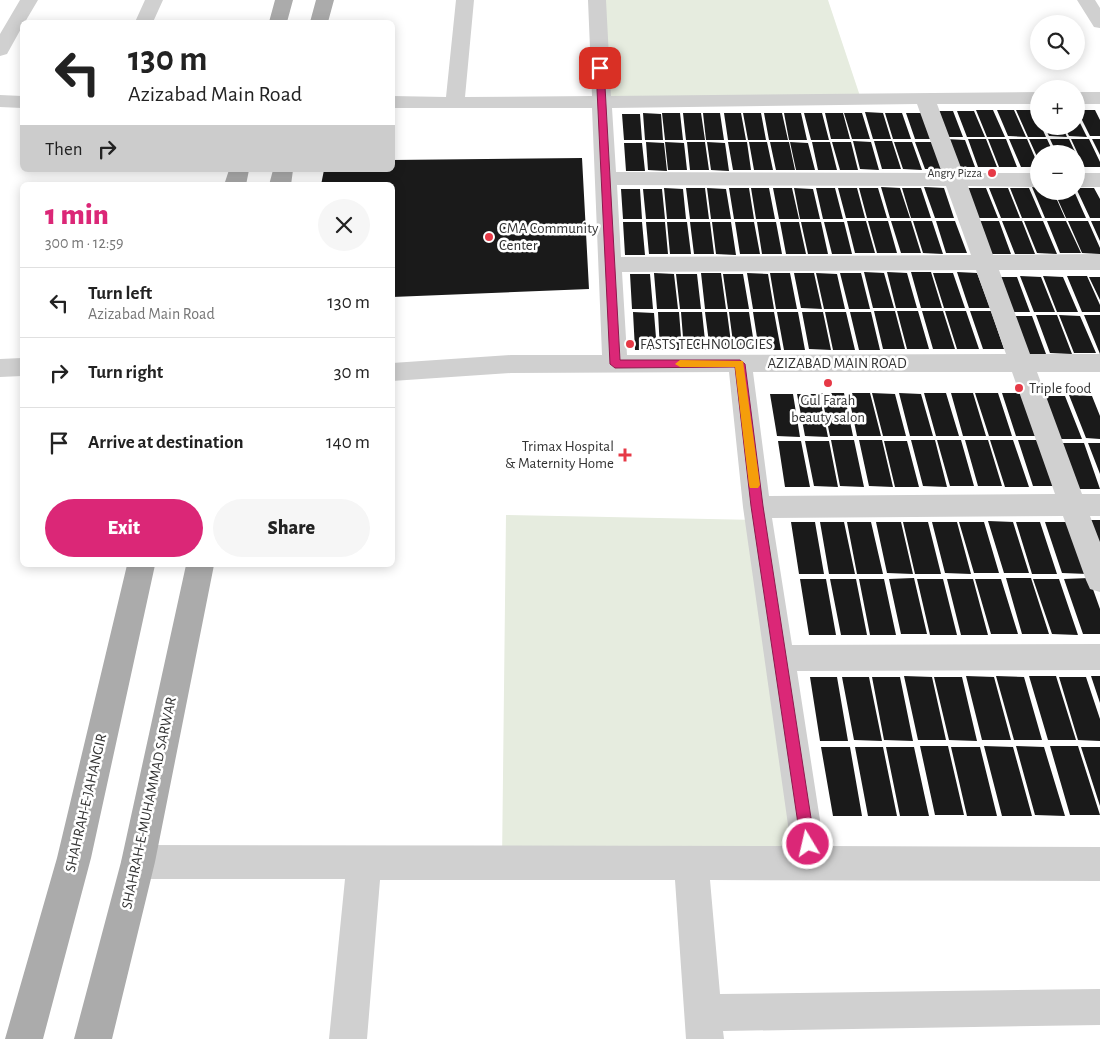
<!DOCTYPE html>
<meta charset="utf-8">
<style>
body{margin:0;font-family:"Alegreya Sans",sans-serif;background:#f6f6f6;color:#222;height:100vh;display:flex;flex-direction:column;font-size:19px;white-space:nowrap}
*{box-sizing:border-box;margin:0}
p{font-size:16px;color:#767676}
.icon{flex:none;width:28px;height:28px;fill:none;stroke:currentColor;stroke-width:2;stroke-linecap:round;stroke-linejoin:round}
.map{position:relative;flex:1;overflow:hidden}
.side{position:absolute;left:20px;top:182px;width:375px;height:385px;display:flex;flex-direction:column;background:#fff;border-radius:8px;box-shadow:0 2px 12px #0003}
.side>*{flex:none}
.guide{position:absolute;left:20px;top:20px;width:375px;height:152px;border-radius:8px;box-shadow:0 2px 12px #0003;background:#fff;color:#222;overflow:hidden}
.fabs{position:absolute;left:1030px;top:15px;display:grid;gap:10px}
.fabs a{display:grid;place-items:center;width:55px;height:55px;border-radius:50%;background:#fff;box-shadow:0 2px 12px #0003;font-size:25px}
.pin{position:absolute;display:grid;place-items:center;width:42px;height:42px;color:#fff;margin:-21px;border-radius:10px;box-shadow:0 2px 8px #0006}
.me{position:absolute;width:55px;margin:-28px;rotate:351deg;stroke-linejoin:round;filter:drop-shadow(0 0 4px #0008)}
.turn{display:flex;align-items:center;gap:18px;height:105px;padding:0 25px;font-size:22px}
.turn .icon{width:65px;height:65px;stroke-width:2.5}
.turn b{display:block;font-size:35px;line-height:42px}
.then{display:flex;align-items:center;height:48px;padding:0 25px;background:#0003;gap:10px;font-size:19px}
.round{display:grid;place-items:center;flex:none;width:52px;height:52px;border-radius:26px;background:#f6f6f6}
.overview{display:flex;align-items:center;justify-content:space-between;height:85px;padding:0 25px}
h1{font-size:30px;font-weight:800;line-height:38px;color:#db2777}
.button{display:flex;gap:10px;margin-top:auto;padding:10px 25px}
.button a{flex:1;height:58px;border-radius:30px;background:#db2777;color:#fff;font-size:20px;font-weight:800;line-height:58px;text-align:center}
.button a+a{background:#f6f6f6;color:#222}
ul{padding:0;list-style:none}
li{display:flex;align-items:center;gap:15px;height:70px;padding:0 25px;border-top:1px solid #e0e0e0}
li div{flex:1}
li b{display:block;font-size:19px}
li em{font-style:normal}
.map>svg:first-child{display:block}
.green{fill:#e6ecdf}
.building{fill:#1a1a1a}
.lines{fill:none;stroke-linecap:round;stroke-linejoin:round}
.minor{fill:#d0d0d0;fill-rule:evenodd}
.major{fill:#ababab;fill-rule:evenodd}
.route{fill:#db2777;stroke:#8e194d}
.slow{fill:#f59e0b}
.poi-dot{fill:#e63946;stroke:#fff;stroke-width:2}
.labels{text-anchor:middle;dominant-baseline:central;stroke-width:5;stroke-linejoin:round;paint-order:stroke}
.far-poi-label{font-size:12px;fill:#333;stroke:#fff;text-anchor:end}
.poi-label{font-size:15px;fill:#333;stroke:#fff;text-anchor:start}
.street-label{font-size:15px;fill:#333;stroke:#fff}
</style>
<div class="map">
<svg width="1100" height="1039" viewBox="0 0 1100 1039">
<rect width="100%" height="100%" fill="#fff"/>
<path class="green" d="M597 0H828L861 99 602 103Z
M506 515 759 520 810 863H502Z"/>
<path class="building" d="M976 110H993L1005 137H987Z
M997 110H1014L1026 137 1008 136Z
M1016 110H1034L1039 126H1041L1046 137H1028Z
M1077 110H1095L1100 120V136H1090Z
M936 111H953L963 137H945Z
M957 111H974L985 137H967Z
M865 112 883 113 891 139H873Z
M643 113 661 114 663 140H645Z
M662 113H680L683 140H665Z
M683 113H701L705 140H686Z
M703 113H720L724 140H706Z
M724 113H741L746 140H728Z
M743 113H761L766 140H748Z
M764 113H782L788 140H769Z
M784 113H801L807 140H789Z
M804 113H822L829 140H811Z
M825 113H843L850 139H831Z
M844 113H862L870 139H852Z
M885 113H902L911 139H893Z
M906 113H923L932 139H915Z
M622 114H640L642 140H624Z
M1076 115 1087 137 1069 136 1064 126H1076Z
M1044 126H1062L1067 137 1049 136Z
M946 139 965 140 975 167H956Z
M968 139H986L997 167H978Z
M988 139H1006L1017 167H999Z
M1009 139H1027L1039 167H1021Z
M1029 139H1047L1054 154H1039V161Z
M1050 139H1069L1076 154H1057Z
M1071 139H1089L1100 162V167H1084Z
M1092 139H1100V155Z
M853 141 871 142 879 170 860 169Z
M874 141H892L901 169H882Z
M646 142 664 143 667 171 648 170Z
M665 142 684 143 687 170H668Z
M687 142H705L709 170H690Z
M707 142 725 143 729 171 711 170Z
M728 142H747L751 170H733Z
M749 142H767L773 170H754Z
M770 142H789L795 170H776Z
M790 142 808 143 815 170H796Z
M812 142H830L837 170H818Z
M832 142H851L858 170H840Z
M894 142H912L922 170 903 169Z
M915 142H934L944 169H925Z
M624 143H642L645 171H626Z
M582 158 589 289 392 297V185H321L324 170H392V160Z
M881 187 900 188 910 218H890Z
M924 187 944 188 954 218H935Z
M1032 187 1039 188V191H1053L1065 218H1045Z
M664 188 683 189 686 219H667Z
M686 188H705L709 219H690Z
M707 188 726 189 731 219H711Z
M729 188H749L754 219H734Z
M751 188H769L775 219H756Z
M773 188H792L799 219H779Z
M794 188 813 189 820 219H800Z
M816 188H835L843 219H823Z
M838 188H857L865 218H846Z
M859 188H878L887 218H867Z
M902 188H921L931 218H911Z
M967 188H986L998 218H978Z
M989 188H1008L1020 218H1001Z
M1010 188H1029L1042 218H1022Z
M1076 188H1094L1100 199V218H1090Z
M621 189H640L642 219H623Z
M643 189H662L665 219H646Z
M1054 191H1074L1086 218H1066Z
M847 221H866L875 253H855Z
M868 221H888L897 253H877Z
M891 221H911L921 253H901Z
M913 221H932L943 254 923 253Z
M936 221H955L967 253H946Z
M979 221H999L1011 254H991Z
M1002 221H1022L1035 254H1015Z
M1024 221H1043L1057 254 1037 253Z
M1047 221H1066L1081 253H1060Z
M1068 221H1088L1100 248V254L1082 253Z
M1091 221H1100V241Z
M623 222H642L645 255H625Z
M646 222H665L668 254H649Z
M667 222H687L691 254H670Z
M690 222H710L714 254H694Z
M712 222H731L736 255 716 254Z
M735 222H754L760 254H740Z
M757 222H776L782 254H762Z
M780 222H799L806 254H786Z
M801 222H821L828 254H808Z
M824 222H844L852 254H832Z
M864 272 884 273 894 308H873Z
M887 272 907 273 917 308H896Z
M911 272H931L942 308H921Z
M957 272 977 273 990 308H969Z
M654 273 674 274 678 309H657Z
M701 273H721L726 309H705Z
M747 273 768 274 774 309H753Z
M770 273H790L797 309H776Z
M794 273H814L822 309 801 308Z
M816 273 837 274 845 309H824Z
M840 273H861L870 309H849Z
M933 273H953L965 308H944Z
M630 274H650L653 309H632Z
M676 274H697L701 309H680Z
M723 274H743L749 309H728Z
M1020 276 1041 277 1055 312H1034Z
M1043 276 1063 277 1078 312H1057Z
M1067 276H1087L1100 305V312H1082Z
M996 277H1017L1030 312H1009Z
M1089 277H1100V300Z
M874 311H895L905 349H883Z
M897 311H918L929 349H907Z
M922 311H943L955 349H933Z
M945 311H966L979 349H957Z
M970 311H991L1004 349H983Z
M633 312 654 313 657 350H635Z
M658 312H679L682 350H660Z
M681 312H702L706 350H684Z
M705 312H727L732 350H710Z
M729 312H749L755 350H734Z
M753 312H774L781 350H759Z
M777 312H798L805 350H784Z
M802 312H823L831 350 809 349Z
M825 312H846L855 350H833Z
M850 312H871L880 350H859Z
M1036 315H1057L1072 354 1050 353Z
M1059 315 1080 316 1096 353H1074Z
M1084 315H1100V354Z
M1011 316H1032L1046 354H1024Z
M821 393H844L853 436H830Z
M848 393H870L881 436H857Z
M872 393 895 394 906 436H883Z
M899 393 921 394 933 436H910Z
M924 393H946L959 436H936Z
M951 393H973L986 436H963Z
M975 393H998L1012 436H989Z
M1002 393H1024L1039 436H1016Z
M770 394H793L800 437 777 436Z
M797 394H819L828 437 805 436Z
M1069 395 1092 396 1100 416V439L1086 438Z
M1043 396H1065L1082 439H1058Z
M831 440H854L864 487 840 486Z
M859 440H882L893 487 869 486Z
M911 440H935L947 487 923 486Z
M937 440H961L974 486H950Z
M965 440H988L1002 486H978Z
M990 440H1013L1029 487H1005Z
M1018 440H1041L1057 486H1033Z
M778 441H801L810 487H785Z
M805 441H829L838 487 814 486Z
M884 441H907L919 487H895Z
M1060 443H1084L1100 489H1077Z
M1088 443H1100V474Z
M1089 520H1100V551Z
M988 521 1013 522 1029 573H1004Z
M791 522H815L824 574H799Z
M820 522H844L855 574H829Z
M847 522H871L883 574H857Z
M876 522H901L913 574 887 573Z
M903 522H928L941 574H915Z
M932 522H957L971 574 945 573Z
M959 522H984L999 573H974Z
M1016 522H1040L1057 574H1032Z
M1045 522H1069L1088 574 1062 573Z
M914 578 927 634H901L889 579Z
M1006 578H1031L1049 634H1022Z
M1089 578 1100 609V634H1083L1064 579Z
M800 579H826L836 635H809Z
M830 579H856L867 635H841Z
M859 579H884L896 635H870Z
M917 579H943L957 635H930Z
M947 579H973L988 635H961Z
M975 579H1001L1018 634H991Z
M1033 579H1059L1078 635 1052 634Z
M904 676 932 677 946 740H918Z
M966 676 994 677 1011 740H982Z
M996 676 1024 677 1042 740H1014Z
M1029 676H1056L1076 740H1048Z
M1091 676H1100V703Z
M810 677H837L848 741H820Z
M842 677H869L882 741 854 740Z
M872 677H900L913 741 884 740Z
M934 677H962L977 741 949 740Z
M1059 677H1086L1100 719V741L1078 740Z
M920 746H948L964 815H935Z
M984 746 1013 747 1032 816H1002Z
M1016 746 1044 747 1065 816 1035 815Z
M1050 746H1078L1100 815H1070Z
M821 747H850L862 816H833Z
M855 747H883L897 816H868Z
M886 747H914L929 816H900Z
M951 747H980L997 816H967Z
M1081 747H1100V806Z"/>
<g class="lines">
<path class="minor" d="M20 0H38L25 22H22V27L7 54 0 56V34Z
M145 0H163L153 22H135Z
M456 0H474L465 97 592 96 588 0H606L611 96 1039 92V104H937L963 173H1039V187L968 186 993 255 1100 254V270H999L1030 354H1100V372H1037L1082 494H1100V516H1090L1100 542V592L1090 589 1086 580 1063 516 772 518 792 645 1100 644V670L797 671 824 846 1100 847V881L710 880 720 994 1100 989V1025L723 1031 724 1039H686L675 880H380L367 1039H329L345 879H138L126 874 121 862 126 850 138 845 791 846 743 507 729 372 511 373 392 381V363L511 355H602L592 108H392V96L446 97ZM917 104 942 173 616 172 612 108ZM617 185 946 186 971 255 621 257ZM976 270 1006 354 627 355 622 272ZM753 372H1012L1055 494 769 496Z
M1077 0H1095L1100 8V28L1094 27Z
M1076 92H1100V104H1076Z
M0 95 22 96V108L0 107Z
M1076 173H1100V187H1076Z
M22 358V376L0 377V359Z"/>
<path class="major" d="M275 0H293L287 22H269Z
M316 0H334L328 22H310Z
M229 170H249L246 185H224Z
M273 170H293L291 185H269Z
M127 565H155L91 858 43 1039H5L57 858Z
M186 565H214L155 862 112 1039H74L121 862Z"/>
</g>
<path class="route" d="M600 66 604 68 620 360H740L745 364 763 506 815 844 813 849 808 851 803 849 801 844 751 506 735 367 615 368 610 364 596 68Z"/>
<path class="slow" d="M680 360 743 361 760 485 758 488H750L749 485 735 367H680L675 364Z"/>
<g class="poi-dot">
<circle cx="992" cy="173" r="5"/>
<circle cx="489" cy="237" r="5"/>
<circle cx="630" cy="344" r="5"/>
<circle cx="828" cy="383" r="5"/>
<circle cx="1019" cy="388" r="5"/>
<path d="M622.5 447.5h5v5h5v5h-5v5h-5v-5h-5v-5h5z"/>
</g>
<g class="labels">
<g class="far-poi-label">
<text x="982" y="173">Angry Pizza</text>
</g>
<g class="poi-label">
<text x="499" y="228">CMA Community<tspan x="499" dy="17">Center</tspan></text>
<text x="640" y="344">FASTS TECHNOLOGIES</text>
<text x="1029" y="388">Triple food</text>
<text x="828" y="400" text-anchor="middle">Gul Farah<tspan x="828" dy="17">beauty salon</tspan></text>
<text x="614" y="446" text-anchor="end">Trimax Hospital<tspan x="614" dy="17">&amp; Maternity Home</tspan></text>
</g>
<g class="street-label">
<text x="837" y="363">AZIZABAD MAIN ROAD</text>
<text transform="translate(86 803) rotate(-77)">SHAHRAH-E-JAHANGIR</text>
<text transform="translate(149 803) rotate(-78)">SHAHRAH-E-MUHAMMAD SARWAR</text>
</g>
</g>
</svg>
<div class="fabs">
<a><svg class="icon" aria-label="search" viewBox="0 0 24 24"><circle cx="10" cy="10" r="6"/><path d="M15 15l6 6"/></svg></a>
<a>+</a>
<a>−</a>
</div>
<div class="pin" style="left:600px;top:68px;background:#d93025"><svg class="icon" aria-label="arrive" viewBox="0 0 24 24"><path d="M6 21V4h12l-3 4 3 4H6"/></svg></div>
<svg class="me" style="left:808px;top:844px" viewBox="-20 -20 40 40"><circle r="17" fill="#db2777" stroke="#fff" stroke-width="3"/><path d="M0-11L8 9 0 5-8 9z" fill="#fff"/></svg>
<div class="guide">
<div class="turn"><svg class="icon" aria-label="left" viewBox="0 0 24 24"><path d="M17 20v-9H6M10 6l-5 5 5 5"/></svg><div><b>130 m</b>Azizabad Main Road</div></div>
<div class="then">Then<svg class="icon" aria-label="right" viewBox="0 0 24 24"><path d="M7 20v-9h11M14 6l5 5-5 5"/></svg></div>
</div>
<section class="side">
<div class="overview"><div><h1>1 min</h1><p>300 m · 12:59</p></div><a class="round"><svg class="icon" aria-label="close" viewBox="0 0 24 24"><path d="M6 6l12 12M18 6L6 18"/></svg></a></div>
<ul>
<li><svg class="icon" aria-label="left" viewBox="0 0 24 24"><path d="M17 20v-9H6M10 6l-5 5 5 5"/></svg><div><b>Turn left</b><p>Azizabad Main Road</p></div><em>130 m</em></li>
<li><svg class="icon" aria-label="right" viewBox="0 0 24 24"><path d="M7 20v-9h11M14 6l5 5-5 5"/></svg><div><b>Turn right</b></div><em>30 m</em></li>
<li><svg class="icon" aria-label="arrive" viewBox="0 0 24 24"><path d="M6 21V4h12l-3 4 3 4H6"/></svg><div><b>Arrive at destination</b></div><em>140 m</em></li>
</ul>
<div class="button"><a>Exit</a><a>Share</a></div>
</section>
</div>
